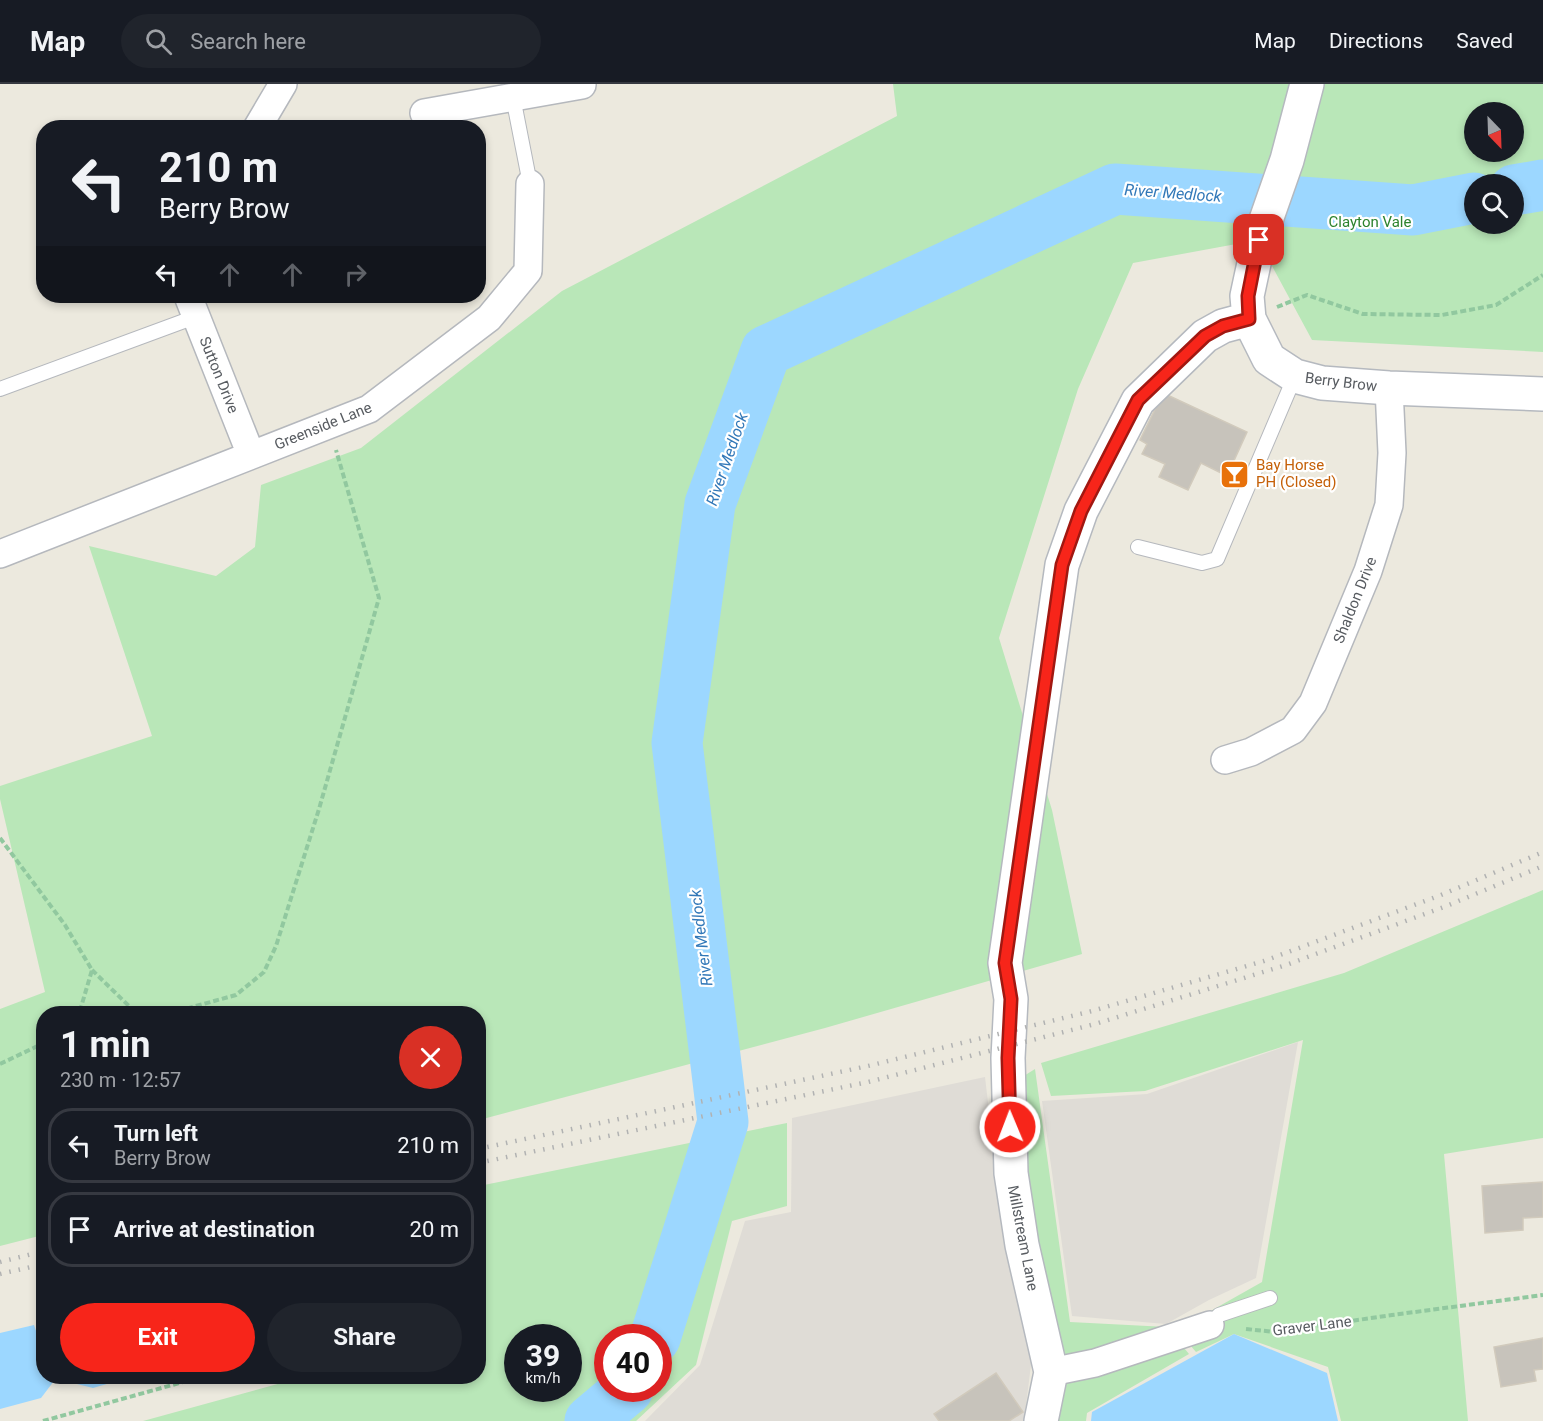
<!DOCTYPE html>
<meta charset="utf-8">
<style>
body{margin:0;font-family:Roboto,sans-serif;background:#20242c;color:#f1f3f6;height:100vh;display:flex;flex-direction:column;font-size:22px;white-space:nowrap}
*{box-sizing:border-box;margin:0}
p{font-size:20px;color:#9ea1a6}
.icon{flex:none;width:33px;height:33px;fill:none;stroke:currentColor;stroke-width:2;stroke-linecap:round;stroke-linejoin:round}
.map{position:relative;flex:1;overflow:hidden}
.details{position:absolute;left:36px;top:922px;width:450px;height:378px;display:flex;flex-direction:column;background:#171b24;border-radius:24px;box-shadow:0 3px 9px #0003}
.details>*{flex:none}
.hud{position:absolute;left:36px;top:36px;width:450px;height:183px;border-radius:24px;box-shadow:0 3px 9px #0003;background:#171b24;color:#f1f3f6;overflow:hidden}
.needle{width:39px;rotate:157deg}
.buttons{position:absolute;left:1464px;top:18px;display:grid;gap:12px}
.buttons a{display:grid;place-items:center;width:60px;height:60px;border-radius:50%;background:#171b24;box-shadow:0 3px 9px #0003;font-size:30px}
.speed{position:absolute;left:504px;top:1240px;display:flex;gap:12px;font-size:30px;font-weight:700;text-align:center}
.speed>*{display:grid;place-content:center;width:78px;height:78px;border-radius:50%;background:#171b24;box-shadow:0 3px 9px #0003;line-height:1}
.speed small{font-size:15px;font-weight:400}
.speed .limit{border:9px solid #d22;background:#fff;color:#111}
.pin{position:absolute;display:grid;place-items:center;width:51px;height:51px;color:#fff;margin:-26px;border-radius:12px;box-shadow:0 3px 9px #0006}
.me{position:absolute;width:66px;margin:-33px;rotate:359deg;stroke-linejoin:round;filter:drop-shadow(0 0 4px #0008)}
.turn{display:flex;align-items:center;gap:21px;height:126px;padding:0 24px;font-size:27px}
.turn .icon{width:78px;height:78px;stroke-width:2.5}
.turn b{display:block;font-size:42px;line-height:51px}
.lanes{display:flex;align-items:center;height:57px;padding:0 24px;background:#0003;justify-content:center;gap:30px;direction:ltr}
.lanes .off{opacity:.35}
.round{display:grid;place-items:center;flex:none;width:63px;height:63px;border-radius:32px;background:#20242c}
.headline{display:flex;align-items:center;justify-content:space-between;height:102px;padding:0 24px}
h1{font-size:36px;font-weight:700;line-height:45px}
.primary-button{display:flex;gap:12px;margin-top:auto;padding:12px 24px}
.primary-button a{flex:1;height:69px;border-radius:36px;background:#f7251a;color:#fff;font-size:24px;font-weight:700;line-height:69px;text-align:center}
.primary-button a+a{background:#20242c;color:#f1f3f6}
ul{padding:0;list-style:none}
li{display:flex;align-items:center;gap:18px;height:75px;margin:0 12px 9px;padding:0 12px;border:3px solid #363941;border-radius:24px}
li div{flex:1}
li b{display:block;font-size:22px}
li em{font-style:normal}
header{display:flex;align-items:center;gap:36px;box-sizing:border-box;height:84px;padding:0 30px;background:#171b24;border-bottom:2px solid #363941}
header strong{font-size:28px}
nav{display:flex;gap:33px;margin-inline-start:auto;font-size:21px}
.search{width:420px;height:54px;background:#20242c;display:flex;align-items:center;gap:15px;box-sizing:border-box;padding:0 21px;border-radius:33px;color:#9ea1a6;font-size:22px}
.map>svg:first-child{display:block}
.industrial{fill:#dfdcd6}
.green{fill:#b9e7b8;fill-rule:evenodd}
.water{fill:#9cd7ff}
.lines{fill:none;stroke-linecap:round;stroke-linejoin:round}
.river{stroke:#9cd7ff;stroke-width:51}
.building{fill:#c7c3bb;stroke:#d1cabc;stroke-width:1.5}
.lane-casing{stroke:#b5b8bd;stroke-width:16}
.street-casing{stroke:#b5b8bd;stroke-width:30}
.secondary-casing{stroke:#b5b9bf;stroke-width:36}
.path{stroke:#91c89f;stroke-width:4;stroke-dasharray:6 3;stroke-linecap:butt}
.lane{stroke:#fff;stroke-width:14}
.street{stroke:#fff;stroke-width:27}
.secondary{stroke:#fff;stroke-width:33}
.rail{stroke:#b1b2b2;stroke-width:4.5;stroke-dasharray:1.5 8;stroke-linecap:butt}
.route-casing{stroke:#a11811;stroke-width:15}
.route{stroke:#f7251a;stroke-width:10}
.labels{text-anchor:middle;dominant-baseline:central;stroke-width:4.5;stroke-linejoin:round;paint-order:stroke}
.park-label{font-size:15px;fill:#2d832e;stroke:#fff}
.street-label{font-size:15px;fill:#585c61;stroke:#fff}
.food-label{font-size:15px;fill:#c56008;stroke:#fff;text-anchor:start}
.water-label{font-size:16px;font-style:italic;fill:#3278b8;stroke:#fff}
</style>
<header>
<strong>Map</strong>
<div class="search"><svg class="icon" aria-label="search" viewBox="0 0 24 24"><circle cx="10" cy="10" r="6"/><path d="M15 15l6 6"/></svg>Search here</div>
<nav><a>Map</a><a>Directions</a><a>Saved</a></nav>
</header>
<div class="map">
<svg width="1543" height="1337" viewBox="0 0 1543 1337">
<rect width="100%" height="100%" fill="#ece9de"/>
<path class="industrial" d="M1298 958 1256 1194 1209 1216 1166 1240 1072 1232 1042 1017 1147 1010Z
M985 993 1002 1137 1032 1273 1024 1337H645L700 1281 745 1137 791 1128 792 1034Z"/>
<path class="green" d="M893 0H1543V268L1312 256 1258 156 1133 179 1078 305 999 554 1052 726 1082 870 825 944 479 1036 478 930H44L43 1151 0 1162V925L45 908 0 715V702L152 652 89 462 216 492 255 463 261 401 361 364 562 207 897 32ZM1474 28H1514V68H1474ZM1474 100H1514V140H1474Z
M1543 806V1054L1444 1070 1468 1337H1341L1328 1283 1234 1250 1196 1268 1177 1246 1262 1198 1303 956 1145 1007 1051 1012 1041 979 1344 889Z
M1035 985 1070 1238 1167 1243 1189 1270 1087 1329 1086 1337H1048L1049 1231 1021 1048 1019 995Z
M787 1039V1122L732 1137 696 1281 636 1337H143L292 1296 293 1293H478L479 1102ZM518 1254H568V1305H518ZM608 1254H658V1305H608Z"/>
<path class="water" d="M34 1241 43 1267 44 1293H52L54 1297 41 1314 0 1325V1249Z
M1234 1250 1327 1289 1338 1337H1091L1092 1328Z
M68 1293H131L93 1304 69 1298Z"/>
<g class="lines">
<path class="river" d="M1514 106 1543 101
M655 1254 723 1038 677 659 710 420 766 267 1115 105 1413 126 1474 114
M590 1337 628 1305"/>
</g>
<path class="building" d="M1163 309 1247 348 1227 392 1201 379 1188 406 1159 393 1165 380 1142 370 1147 360 1140 356Z
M1543 1098V1133L1523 1134V1146L1485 1149 1482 1102Z
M1543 1254V1285L1534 1286 1536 1297 1501 1303 1494 1263Z
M996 1289 1023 1328 1009 1337H939L934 1330Z"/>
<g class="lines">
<defs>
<path id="lane" d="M513 13 530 100
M0 305 195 233
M1138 463 1202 479 1217 475 1295 292
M1210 1241 1219 1231 1270 1214"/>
<path id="street" d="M424 29 582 1
M257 44 283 0
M188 212 251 371
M0 470 369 325 489 234 528 187 530 100
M1225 676 1251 668 1293 646 1313 619 1368 487 1389 421 1392 369 1389 304
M1051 1288 1095 1279 1210 1241"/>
<path id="secondary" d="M1307 0 1287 76 1259 156 1247 212 1249 235 1269 275 1295 292 1322 299 1389 304 1543 310
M1041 1337 1051 1288 1022 1161 1011 1089 1008 974 1011 915 1005 879 1062 481 1081 427 1138 317 1205 252 1223 242 1249 235"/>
</defs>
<use href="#lane" class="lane-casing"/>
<use href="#street" class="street-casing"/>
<use href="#secondary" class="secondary-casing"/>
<path class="path" d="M1277 223 1307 211 1363 230 1442 231 1496 221 1543 191
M0 754 65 841 92 886 79 930
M92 886 132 925
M116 930 132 925H185L236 911 264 888 276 862 319 725 379 514 336 366
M0 980 44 959
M1246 1245 1275 1248 1392 1231 1543 1211
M43 1337 201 1293"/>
<use href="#lane" class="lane"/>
<use href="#street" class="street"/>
<use href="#secondary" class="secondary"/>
<path class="rail" d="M478 1065 868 982 1092 927 1264 877 1441 811 1543 768
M478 1079 868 998 1095 940 1286 881 1444 823 1543 782
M0 1178 44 1167
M0 1190 44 1180"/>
</g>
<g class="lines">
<defs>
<path id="route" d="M1010 1043 1008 974 1011 915 1005 879 1062 481 1081 427 1138 316 1205 252 1223 242 1249 235 1248 212 1259 156"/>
</defs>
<use href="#route" class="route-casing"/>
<use href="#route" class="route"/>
</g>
<defs>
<symbol id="bar-square" viewBox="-11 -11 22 22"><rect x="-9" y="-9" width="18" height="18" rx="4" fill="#e8710a" stroke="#fff"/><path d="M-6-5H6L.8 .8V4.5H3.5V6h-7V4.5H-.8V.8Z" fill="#fff"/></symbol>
</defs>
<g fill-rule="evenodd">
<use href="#bar-square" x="1218" y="374" width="33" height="33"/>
</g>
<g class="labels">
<g class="park-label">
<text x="1370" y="138">Clayton Vale</text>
</g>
<g class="street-label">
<text transform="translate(219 291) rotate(68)">Sutton Drive</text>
<text transform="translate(1341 298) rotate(7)">Berry Brow</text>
<text transform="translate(323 342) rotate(-22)">Greenside Lane</text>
<text transform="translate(1355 516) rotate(-68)">Shaldon Drive</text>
<text transform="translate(1023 1154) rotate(79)">Millstream Lane</text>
<text transform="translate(1312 1242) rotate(-7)">Graver Lane</text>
</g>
<g class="food-label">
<text x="1256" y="381">Bay Horse<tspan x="1256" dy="17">PH (Closed)</tspan></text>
</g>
<g class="water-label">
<text transform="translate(1173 109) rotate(4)">River Medlock</text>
<text transform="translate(727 375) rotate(-71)">River Medlock</text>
<text transform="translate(701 854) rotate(-97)">River Medlock</text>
</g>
</g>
</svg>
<div class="buttons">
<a><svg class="needle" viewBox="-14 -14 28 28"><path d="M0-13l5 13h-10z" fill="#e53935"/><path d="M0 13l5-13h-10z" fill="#9ea1a6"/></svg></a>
<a><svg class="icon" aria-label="search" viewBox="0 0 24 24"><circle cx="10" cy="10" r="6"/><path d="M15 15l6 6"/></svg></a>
</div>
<div class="speed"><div>39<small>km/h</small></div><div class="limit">40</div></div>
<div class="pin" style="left:1259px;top:156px;background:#d93025"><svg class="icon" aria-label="arrive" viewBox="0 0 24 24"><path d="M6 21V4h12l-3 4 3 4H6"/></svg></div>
<svg class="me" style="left:1010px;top:1043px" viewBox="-20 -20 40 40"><circle r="17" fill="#f7251a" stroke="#fff" stroke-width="3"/><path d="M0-11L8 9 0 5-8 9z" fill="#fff"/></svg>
<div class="hud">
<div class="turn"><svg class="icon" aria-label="left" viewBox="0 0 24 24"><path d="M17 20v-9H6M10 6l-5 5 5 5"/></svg><div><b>210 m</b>Berry Brow</div></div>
<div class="lanes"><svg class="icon" aria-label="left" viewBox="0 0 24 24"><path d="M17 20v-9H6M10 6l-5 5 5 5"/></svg><svg class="icon off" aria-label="ahead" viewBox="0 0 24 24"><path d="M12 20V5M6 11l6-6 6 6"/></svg><svg class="icon off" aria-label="ahead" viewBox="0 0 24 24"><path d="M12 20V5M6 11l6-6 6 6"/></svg><svg class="icon off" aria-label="right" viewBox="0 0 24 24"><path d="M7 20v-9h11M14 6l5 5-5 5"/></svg></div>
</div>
<section class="details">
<div class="headline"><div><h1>1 min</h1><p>230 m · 12:57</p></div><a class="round" style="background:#d93025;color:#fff"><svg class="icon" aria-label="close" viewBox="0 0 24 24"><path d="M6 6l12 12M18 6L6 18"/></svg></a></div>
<ul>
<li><svg class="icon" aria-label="left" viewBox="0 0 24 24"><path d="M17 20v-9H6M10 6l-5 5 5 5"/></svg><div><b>Turn left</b><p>Berry Brow</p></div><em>210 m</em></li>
<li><svg class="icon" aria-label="arrive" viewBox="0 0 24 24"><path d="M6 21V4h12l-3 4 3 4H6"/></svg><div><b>Arrive at destination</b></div><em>20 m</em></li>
</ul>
<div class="primary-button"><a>Exit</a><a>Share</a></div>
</section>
</div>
